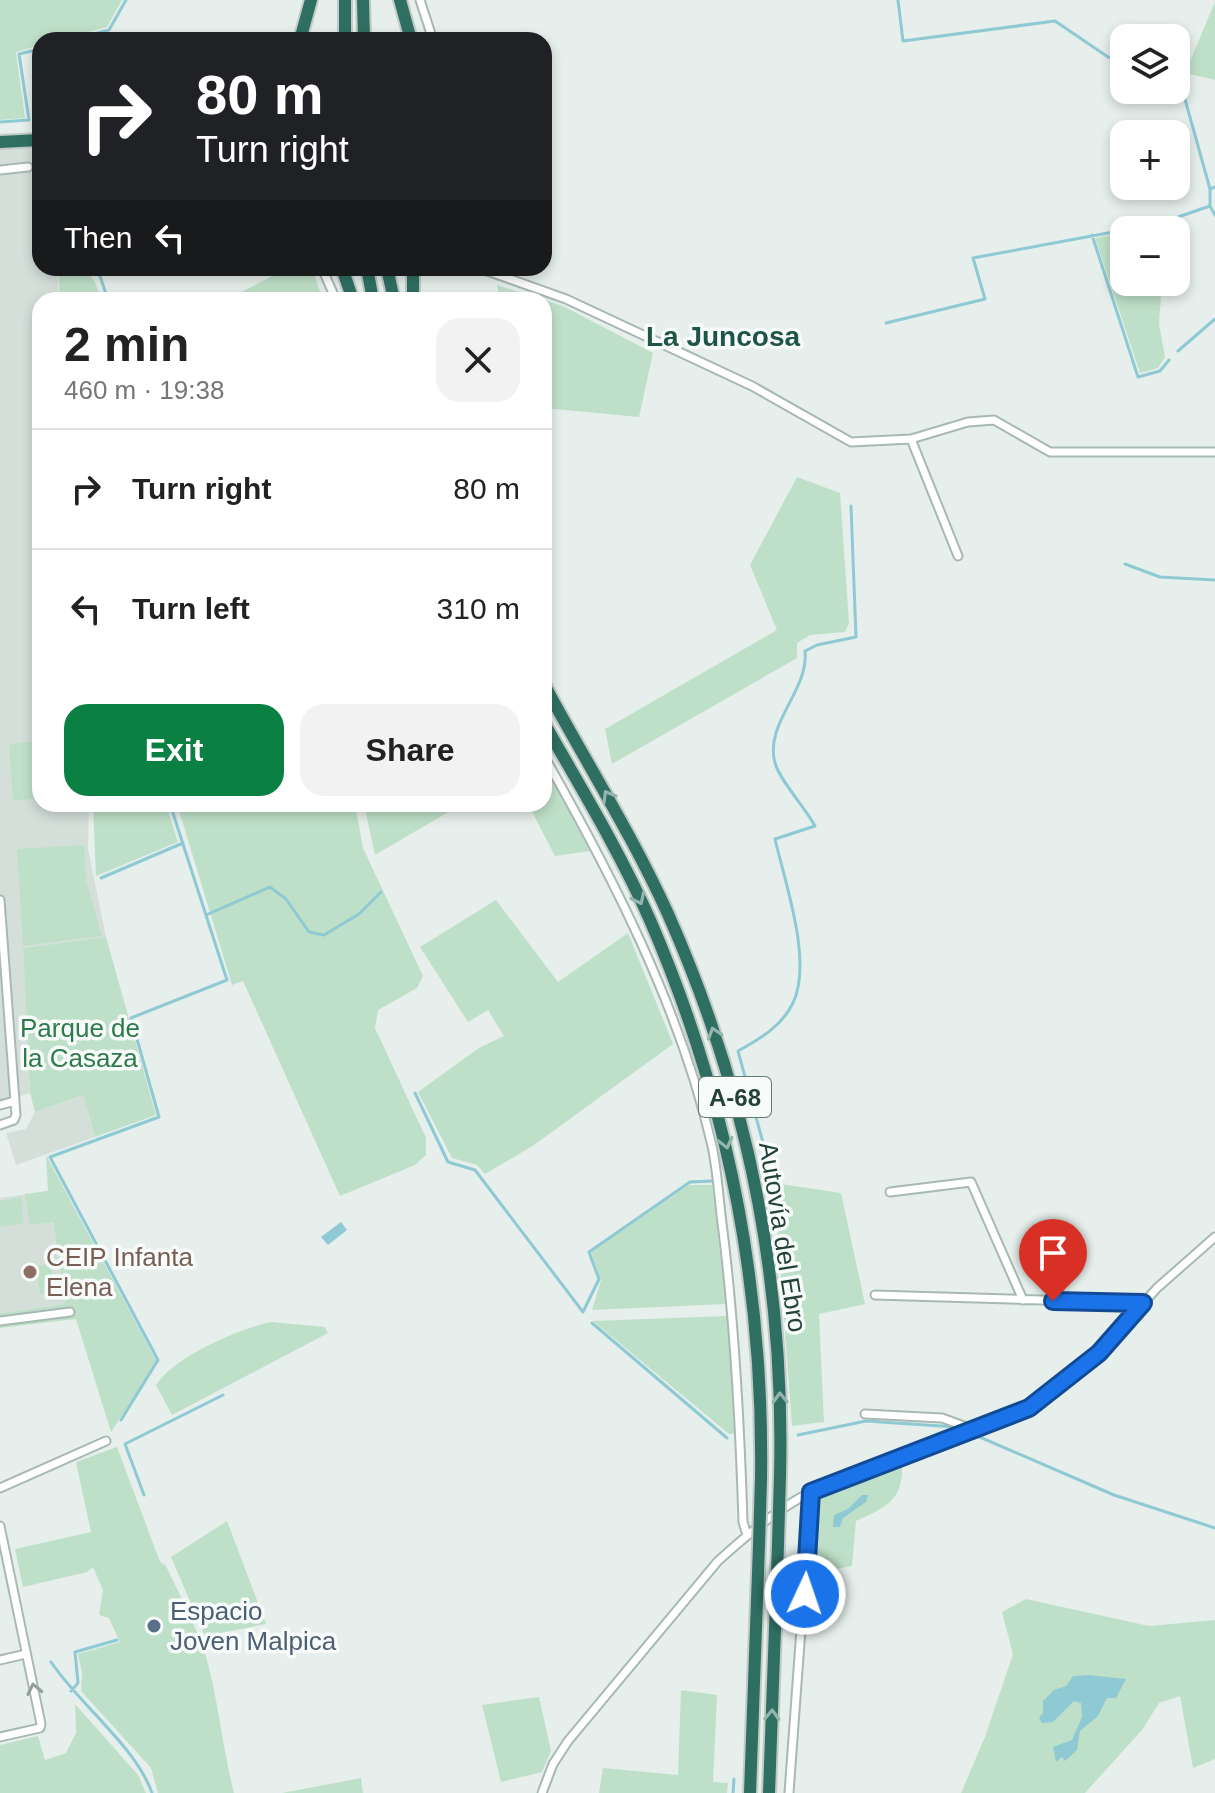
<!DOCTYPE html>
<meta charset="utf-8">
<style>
body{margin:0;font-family:Arial,sans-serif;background:#f2f2f2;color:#222;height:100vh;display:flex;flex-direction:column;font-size:30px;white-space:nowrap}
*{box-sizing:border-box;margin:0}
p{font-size:26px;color:#767676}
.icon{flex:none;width:44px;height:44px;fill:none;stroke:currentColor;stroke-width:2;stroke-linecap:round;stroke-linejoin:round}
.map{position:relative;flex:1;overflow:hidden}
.side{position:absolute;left:32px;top:292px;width:520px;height:520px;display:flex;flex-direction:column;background:#fff;border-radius:24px;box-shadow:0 4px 12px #0003}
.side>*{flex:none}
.banner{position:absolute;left:32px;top:32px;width:520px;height:244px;border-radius:24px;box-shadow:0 4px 12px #0003;background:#202124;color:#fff;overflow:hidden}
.controls{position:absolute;left:1110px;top:24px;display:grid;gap:16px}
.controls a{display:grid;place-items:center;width:80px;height:80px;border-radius:16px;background:#fff;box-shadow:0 4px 12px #0003;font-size:40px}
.pin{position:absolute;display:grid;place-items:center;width:68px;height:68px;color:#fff;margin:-82px -34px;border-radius:50% 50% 50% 0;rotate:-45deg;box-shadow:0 0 8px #0007}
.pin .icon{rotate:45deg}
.me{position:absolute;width:88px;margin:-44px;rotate:3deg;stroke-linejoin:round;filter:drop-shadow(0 0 6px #0008)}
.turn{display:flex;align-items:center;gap:28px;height:168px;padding:0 32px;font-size:36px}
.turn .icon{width:104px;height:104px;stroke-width:2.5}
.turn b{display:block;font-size:56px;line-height:68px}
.then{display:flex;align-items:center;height:76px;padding:0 32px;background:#0003;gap:16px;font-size:30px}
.round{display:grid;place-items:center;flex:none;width:84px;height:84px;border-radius:24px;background:#f2f2f2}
.head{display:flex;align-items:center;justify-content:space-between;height:136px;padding:0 32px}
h1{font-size:48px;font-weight:800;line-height:60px}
.action{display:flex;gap:16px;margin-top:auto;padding:16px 32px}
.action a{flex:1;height:92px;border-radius:24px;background:#0b8043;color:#fff;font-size:32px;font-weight:800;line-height:92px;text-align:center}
.action a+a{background:#f2f2f2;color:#222}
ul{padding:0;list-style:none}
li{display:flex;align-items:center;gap:24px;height:120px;padding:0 32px;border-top:2px solid #e0e0e0}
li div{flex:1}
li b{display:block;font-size:30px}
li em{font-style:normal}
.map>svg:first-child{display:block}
.built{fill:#d4dfda}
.green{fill:#bfe0c8}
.water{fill:#8ec9d4}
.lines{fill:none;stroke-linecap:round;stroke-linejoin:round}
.stream{stroke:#8ec9d4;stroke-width:3}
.street-casing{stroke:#a8b8b2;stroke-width:11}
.highway-casing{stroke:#c2cac8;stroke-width:16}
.street{stroke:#fff;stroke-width:7}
.highway{stroke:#2f6f62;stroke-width:12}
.highway-bridge-casing{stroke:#c2cac8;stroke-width:16;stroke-linecap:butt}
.highway-bridge{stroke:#2f6f62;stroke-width:12}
.oneway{stroke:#93b5ae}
.oneway2{stroke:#92a09c}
.route-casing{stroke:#114b97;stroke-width:20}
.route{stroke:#1a73e8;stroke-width:14}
.education-dot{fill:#8d6e63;stroke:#f7fbf9;stroke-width:3}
.service-dot{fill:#5c6f8a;stroke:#f7fbf9;stroke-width:3}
.labels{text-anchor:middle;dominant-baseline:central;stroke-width:7;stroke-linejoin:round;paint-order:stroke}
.shield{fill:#f7fbf9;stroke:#637a73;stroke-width:2}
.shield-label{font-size:24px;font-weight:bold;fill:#24423a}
.park-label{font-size:26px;fill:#2d7a4b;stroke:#f7fbf9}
.street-label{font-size:26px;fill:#24423a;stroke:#f7fbf9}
.education-label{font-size:26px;fill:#785e54;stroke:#f7fbf9;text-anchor:start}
.service-label{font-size:26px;fill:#4e5e75;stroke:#f7fbf9;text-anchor:start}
.neighbourhood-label{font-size:28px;font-weight:bold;fill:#1f5548;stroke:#f7fbf9}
</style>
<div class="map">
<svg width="1215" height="1793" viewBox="0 0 1215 1793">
<rect width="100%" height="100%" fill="#e6efeb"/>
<path class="built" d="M31 148 40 195V268H57L59 300H40V804H89L88 849 106 937 23 948 30 1093 0 1102V149Z
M83 1095 95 1137 16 1165 6 1133 26 1129 35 1112Z
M48 1191 65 1304 0 1313V1198Z"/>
<path class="green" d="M0 0H122L107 27 59 40H40V45L16 52 25 118 0 120Z
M1215 2V80L1185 73Z
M1124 233V282H1162L1159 324 1165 357 1158 368 1140 373 1095 238Z
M58 268C87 268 93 272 102 300H60Z
M288 268H312L323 300H226Z
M497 285 563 306 653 353 639 417 544 408V300H500Z
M797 477 840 493 849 623 845 632 810 635 797 643V658L612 764 605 729 777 630 750 565Z
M40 741V798L13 801 9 744Z
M547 769 590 851 555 856 528 804H544Z
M93 804H166L178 842 96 876Z
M177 804H355L363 848 423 976 417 988 378 1010 375 1028 426 1138V1155L415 1165 340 1196 243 981 232 985Z
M364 804H462L375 855Z
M84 845 86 880 102 936 23 946 17 849Z
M496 900 558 982 628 933 673 1044 534 1145 485 1174 477 1165 452 1158 418 1092 479 1048 504 1036 488 1010 468 1022 420 947Z
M106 937 156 1115 95 1137 83 1095 35 1112 30 1093 23 948Z
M46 1155 157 1362 111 1432 76 1319 0 1328V1313L65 1304 53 1222 30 1225 25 1194 48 1191Z
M774 1183 841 1193 865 1304 819 1314 824 1422 792 1426Z
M689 1185H712L726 1304 592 1310 601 1280 591 1252Z
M21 1197 24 1223 0 1227V1201Z
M51 1265 55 1292 40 1294 36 1266Z
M728 1316 735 1434H729L593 1321Z
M271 1322 325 1327 328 1333 172 1415 156 1385C174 1357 238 1329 271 1322Z
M117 1447 160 1562 166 1566C181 1598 199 1630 208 1664 219 1706 223 1750 234 1793H158L151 1768 81 1691 82 1673 78 1654 120 1642 109 1618 99 1615 103 1590 93 1567 87 1572 23 1587 15 1549 91 1532 76 1462Z
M902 1465C904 1501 884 1508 856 1521L852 1566 810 1574 816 1499 847 1484Z
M227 1521 266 1624 205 1636 171 1557Z
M1026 1599 1149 1626 1215 1620V1759L1193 1768 1180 1696 1159 1703 1142 1730 1085 1793H961L985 1737 1013 1654 1002 1612Z
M681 1690 717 1695 713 1782 728 1783 727 1793H599L603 1768 678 1775Z
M539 1697 551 1751 542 1772 501 1782 482 1705Z
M75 1704 138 1775 146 1793H0V1745L38 1736 45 1760 66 1753 76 1733Z
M361 1778 363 1793H282Z"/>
<path class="water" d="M341 1222 347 1230 328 1245 321 1237Z
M862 1495H868L866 1502 843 1518 840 1527H833L834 1515 848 1509Z
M1088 1675 1126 1679 1116 1698H1107L1098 1716 1080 1731 1077 1750 1065 1761 1062 1757 1056 1762 1053 1747 1072 1740 1082 1717 1081 1703 1074 1701 1053 1722 1042 1723 1039 1718 1043 1713V1701L1054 1690 1066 1686 1073 1676Z"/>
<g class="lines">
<path class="stream" d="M898 0 903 41 1055 21 1108 57 1124 60
M71 40 109 30 126 0
M1176 67 1210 189 1215 187
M0 122 29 120 19 54 40 49
M36 159 40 178
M1210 206 1215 215
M1178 217 1210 206V189
M1126 230 1166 221
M1092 235 1138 377 1160 371 1169 360
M90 268 100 276 108 300
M886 323 985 299 973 258 1124 230
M1178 351 1215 319
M1125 564 1160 577 1215 580
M101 878 183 843
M206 915 270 887 286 899 309 932 324 935 359 914 381 892
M415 1093 448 1162 475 1170 583 1312 599 1279 589 1252 690 1182 712 1181
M774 1183 738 1051C760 1039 782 1026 793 1003 813 961 785 883 775 839L815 826C805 807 780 781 775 763 764 723 809 691 805 651L817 645 856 637 851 506
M592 1323 727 1438
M121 1420 158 1360 50 1157 159 1117 131 1018 227 980 170 804
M798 1435 866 1421 956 1427
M975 1435 1114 1495 1215 1528
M144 1495 125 1444 223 1395
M51 1662C80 1705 136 1747 152 1793
M71 1691 78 1683 75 1652 117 1640
M733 1793 734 1779"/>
<defs>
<path id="street" d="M420 0 433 40
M0 170 28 167
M322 268 336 300
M479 268 566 299 752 386 851 442 911 439 968 422 994 420 1050 452H1215
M911 439 958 556
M544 756C613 877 681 1010 712 1146 718 1174 719 1203 723 1231 735 1328 740 1425 743 1522L747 1535
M0 900 16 1115 14 1120 0 1125
M0 1105 15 1101
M890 1192 971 1182 1023 1300
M875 1295 1143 1303
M0 1321 70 1312
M865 1414 942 1418 972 1429
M0 1488 106 1441
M0 1526 41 1724 40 1728 0 1737
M0 1660 26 1654
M542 1793 553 1764 568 1741 718 1561C747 1535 777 1509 811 1492L1029 1408 1099 1353 1157 1288 1215 1237
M789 1793 811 1492"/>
<path id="highway" d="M345 0V40
M363 0 364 40
M400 0 411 40
M300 40 311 0
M0 142 40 140
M342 268 353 300
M367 268 373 300
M387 268 394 300
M413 300V268
M544 684C585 761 632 834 668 914 747 1092 785 1281 780 1476
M544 723C581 788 620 852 650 920 727 1098 764 1285 761 1479
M750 1793 759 1545
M769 1793 778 1545"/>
</defs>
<use href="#street" class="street-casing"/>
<use href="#highway" class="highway-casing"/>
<use href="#street" class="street"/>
<use href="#highway" class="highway"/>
<defs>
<path id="highway-bridge" d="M759 1545 761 1479
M778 1545 780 1476"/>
</defs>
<use href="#highway-bridge" class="highway-bridge-casing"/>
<use href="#highway-bridge" class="highway-bridge"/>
</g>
<defs><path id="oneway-chevron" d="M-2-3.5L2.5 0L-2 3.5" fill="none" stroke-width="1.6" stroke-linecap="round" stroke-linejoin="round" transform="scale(2)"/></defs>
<g class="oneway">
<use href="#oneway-chevron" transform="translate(608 796) rotate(-120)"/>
<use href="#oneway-chevron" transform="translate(639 899) rotate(64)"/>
<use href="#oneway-chevron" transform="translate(714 1033) rotate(-108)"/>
<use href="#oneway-chevron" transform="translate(726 1143) rotate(77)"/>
<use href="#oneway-chevron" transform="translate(780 1398) rotate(-92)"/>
<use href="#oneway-chevron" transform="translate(772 1715) rotate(-88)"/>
</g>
<use class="oneway2" href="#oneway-chevron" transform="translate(34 1689) rotate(-102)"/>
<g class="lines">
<defs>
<path id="route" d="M805 1594 811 1492 1029 1408 1099 1353 1143 1303 1053 1301"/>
</defs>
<use href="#route" class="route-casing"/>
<use href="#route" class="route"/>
</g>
<circle class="education-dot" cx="30" cy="1272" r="8"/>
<circle class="service-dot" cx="154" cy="1626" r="8"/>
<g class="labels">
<rect class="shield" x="699" y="1077" width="72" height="40" rx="6"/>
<g class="shield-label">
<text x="735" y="1097">A-68</text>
</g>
<g class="park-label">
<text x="80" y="1028">Parque de<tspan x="80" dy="30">la Casaza</tspan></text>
</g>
<g class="street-label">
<text transform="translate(783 1237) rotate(81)">Autovía del Ebro</text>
</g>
<g class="education-label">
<text x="46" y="1257">CEIP Infanta<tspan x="46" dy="30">Elena</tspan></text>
</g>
<g class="service-label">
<text x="170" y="1611">Espacio<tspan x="170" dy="30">Joven Malpica</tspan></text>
</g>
<g class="neighbourhood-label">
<text x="723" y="336">La Juncosa</text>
</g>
</g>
</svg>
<div class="controls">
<a><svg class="icon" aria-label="layers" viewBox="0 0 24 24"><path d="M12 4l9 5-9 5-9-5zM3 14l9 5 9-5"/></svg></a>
<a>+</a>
<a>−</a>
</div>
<div class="pin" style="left:1053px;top:1301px;background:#d93025"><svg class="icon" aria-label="arrive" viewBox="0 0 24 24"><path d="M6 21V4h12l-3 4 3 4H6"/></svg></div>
<svg class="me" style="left:805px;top:1594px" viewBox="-20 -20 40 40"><circle r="17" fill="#1a73e8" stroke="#fff" stroke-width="3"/><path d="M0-11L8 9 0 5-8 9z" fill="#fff"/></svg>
<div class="banner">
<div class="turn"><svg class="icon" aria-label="right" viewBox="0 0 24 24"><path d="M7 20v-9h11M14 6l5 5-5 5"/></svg><div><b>80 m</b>Turn right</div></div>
<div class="then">Then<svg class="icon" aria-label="left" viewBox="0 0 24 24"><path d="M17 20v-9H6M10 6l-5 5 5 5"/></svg></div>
</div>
<section class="side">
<div class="head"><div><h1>2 min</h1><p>460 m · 19:38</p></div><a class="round"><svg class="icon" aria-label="close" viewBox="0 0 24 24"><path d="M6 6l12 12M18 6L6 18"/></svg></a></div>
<ul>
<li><svg class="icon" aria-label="right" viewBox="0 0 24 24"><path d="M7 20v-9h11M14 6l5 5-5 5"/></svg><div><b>Turn right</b></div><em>80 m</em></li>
<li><svg class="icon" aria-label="left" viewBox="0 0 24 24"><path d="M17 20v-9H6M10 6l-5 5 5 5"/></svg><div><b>Turn left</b></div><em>310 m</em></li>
</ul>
<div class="action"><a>Exit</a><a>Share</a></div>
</section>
</div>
